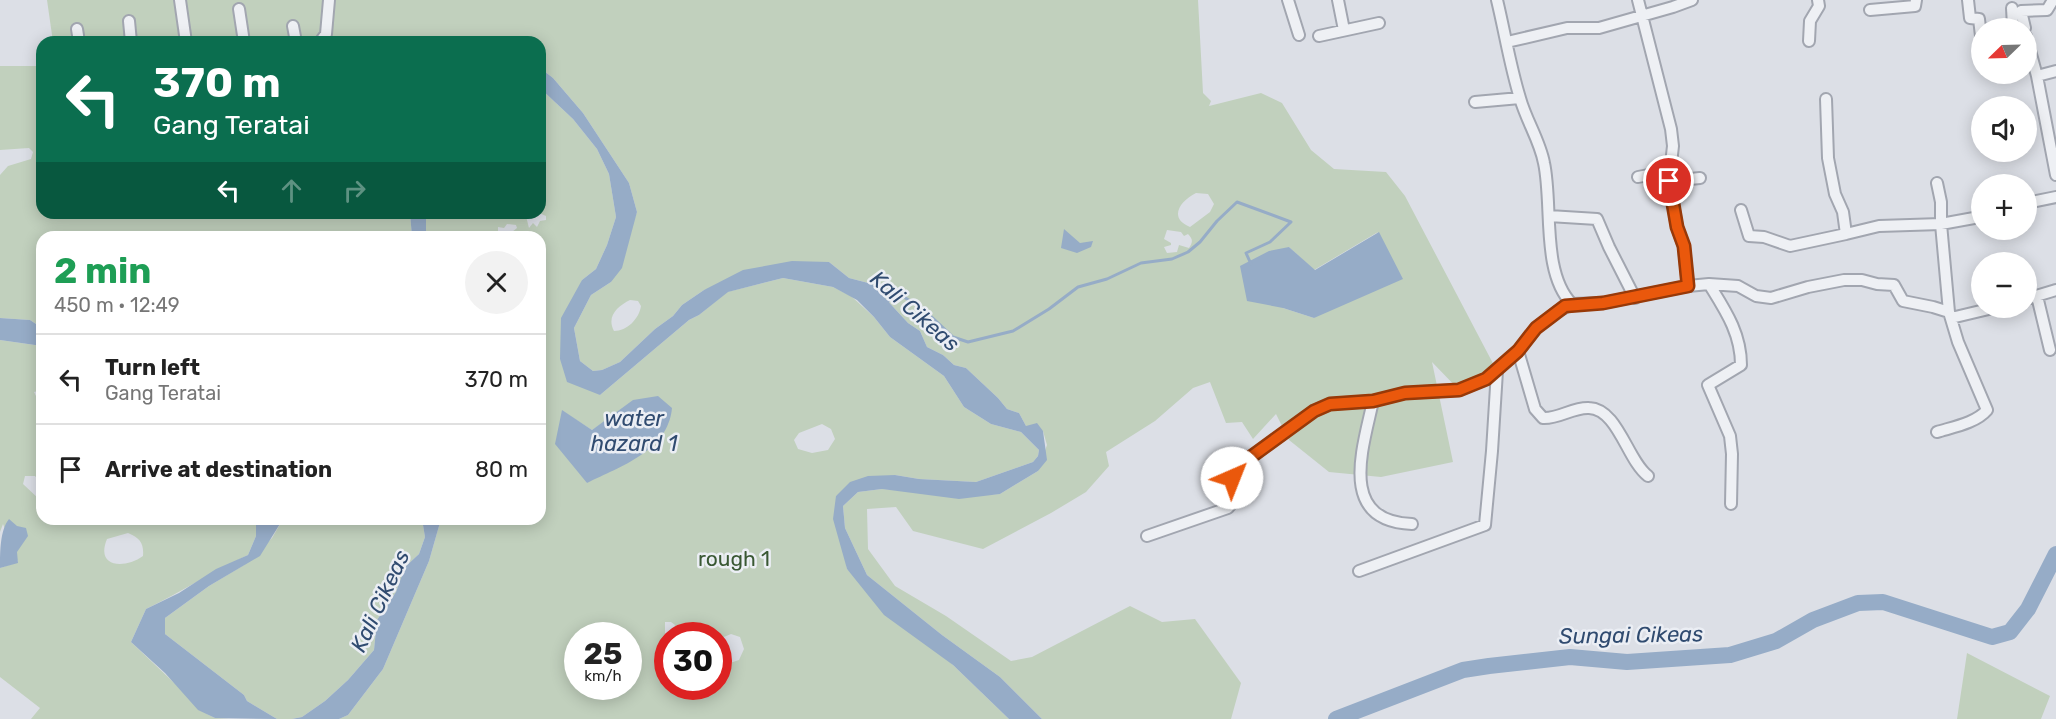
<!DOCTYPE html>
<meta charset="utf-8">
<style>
body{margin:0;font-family:Rubik,sans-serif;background:#f2f2f2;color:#222;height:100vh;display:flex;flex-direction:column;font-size:22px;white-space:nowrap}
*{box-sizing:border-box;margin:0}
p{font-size:20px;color:#767676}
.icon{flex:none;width:33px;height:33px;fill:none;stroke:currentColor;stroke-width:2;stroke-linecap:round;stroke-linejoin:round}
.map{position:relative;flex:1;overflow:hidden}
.drawer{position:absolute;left:36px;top:231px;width:510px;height:294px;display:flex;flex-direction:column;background:#fff;border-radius:18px;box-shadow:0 3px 15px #0003}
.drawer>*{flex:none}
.top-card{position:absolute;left:36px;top:36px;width:510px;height:183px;border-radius:18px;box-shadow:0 3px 15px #0003;background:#0b6e4f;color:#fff;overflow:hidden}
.needle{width:39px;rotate:247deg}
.controls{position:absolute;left:1971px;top:18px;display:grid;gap:12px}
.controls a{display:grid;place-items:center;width:66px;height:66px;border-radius:50%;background:#fff;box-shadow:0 3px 15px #0003;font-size:30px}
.speed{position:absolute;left:564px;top:622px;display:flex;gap:12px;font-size:30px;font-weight:700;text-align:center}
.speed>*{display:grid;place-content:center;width:78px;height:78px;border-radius:50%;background:#fff;box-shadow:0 3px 15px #0003;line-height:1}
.speed small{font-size:15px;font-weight:400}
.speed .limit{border:9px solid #d22;background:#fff;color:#111}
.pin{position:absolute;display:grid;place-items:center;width:51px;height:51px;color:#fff;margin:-26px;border:3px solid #fff;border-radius:50%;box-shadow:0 2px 6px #0007}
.me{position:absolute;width:66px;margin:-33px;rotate:44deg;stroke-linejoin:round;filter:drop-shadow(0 0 4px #0008)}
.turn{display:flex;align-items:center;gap:21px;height:126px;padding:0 18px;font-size:27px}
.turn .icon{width:78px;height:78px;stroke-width:2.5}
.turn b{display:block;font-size:42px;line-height:51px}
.lanes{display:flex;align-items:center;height:57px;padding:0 18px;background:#0003;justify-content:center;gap:30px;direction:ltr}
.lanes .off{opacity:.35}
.round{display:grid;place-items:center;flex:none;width:63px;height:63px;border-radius:32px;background:#f2f2f2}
.headline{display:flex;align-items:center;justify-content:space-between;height:102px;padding:0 18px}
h1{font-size:36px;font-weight:700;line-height:45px;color:#1e9e55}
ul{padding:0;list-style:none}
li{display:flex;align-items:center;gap:18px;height:90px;padding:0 18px;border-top:2px solid #e0e0e0}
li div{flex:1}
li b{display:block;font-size:22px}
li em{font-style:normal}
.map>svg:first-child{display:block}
.green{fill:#c1d0bd;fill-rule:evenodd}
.water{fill:#96acc7}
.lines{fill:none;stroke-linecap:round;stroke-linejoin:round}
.stream{stroke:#96acc7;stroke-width:3}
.river{stroke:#96acc7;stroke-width:16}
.street-casing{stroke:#a2a6b0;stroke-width:14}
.street{stroke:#eef0f4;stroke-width:10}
.route-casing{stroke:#983908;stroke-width:15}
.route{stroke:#ea580c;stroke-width:10}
.labels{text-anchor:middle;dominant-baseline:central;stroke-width:5;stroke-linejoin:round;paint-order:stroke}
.park-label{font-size:21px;fill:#395833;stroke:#ebeef4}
.water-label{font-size:22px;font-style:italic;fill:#304b70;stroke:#ebeef4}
</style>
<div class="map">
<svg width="2056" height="719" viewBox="0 0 2056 719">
<rect width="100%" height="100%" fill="#dcdfe6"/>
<path class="green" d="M47 0H1198L1203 93 1211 101 1209 106 1261 93 1282 103 1311 150 1334 169 1386 172 1405 196 1497 371 1459 390 1432 362 1453 462 1381 477 1329 472 1289 440 1276 414 1253 439 1242 422 1226 423 1210 382 1193 388 1155 421 1106 452 1109 466 1086 492 1051 513 983 549 913 531 896 507 867 509 868 549 895 586 946 616 1011 661 1032 657 1130 606 1162 622 1195 619 1241 683 1231 719H1042L1000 677 942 635 867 575 845 528 843 506 858 492 882 489 983 495 1000 494 1038 471 1047 445 1043 431 1026 426 1019 413 1007 409 998 398 966 368 954 365 943 355 927 347 920 331 908 323 872 284 849 278 829 262 704 290 682 305 673 316 655 329 620 362 602 370 593 371 580 361 574 328 591 295 611 282 637 212 629 183 583 113 553 78 540 68V42H53ZM1196 193 1208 194 1214 204 1210 212 1190 227C1168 218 1180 201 1196 193ZM1167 230 1181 232 1184 236 1188 234C1193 239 1193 242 1189 248L1179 245 1177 252 1167 253 1164 247 1171 245V243L1164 239ZM1378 232 1314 318 1283 308 1289 247 1314 270ZM630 300 638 301 641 306C639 319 627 331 614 331 606 316 618 306 630 300Z
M0 66H42V213H410L412 237H206L183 232 170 237H42V328L30 320 0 318V175L8 166 31 159 33 152 29 148 0 150Z
M540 88 573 119 597 149 609 174 616 217 607 245 596 269 582 280 560 359 600 395 689 320 699 315 727 292 783 278 833 287 851 296 874 317 890 337 944 376 964 407 991 424 1021 432 1039 450 1038 456 1033 462 976 482 919 479 895 475 836 496 847 569 953 665 1009 719H339L348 715 383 669 429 561 441 519H540V237H514L512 232 517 228 516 225 507 224 504 228 498 227V237H426V213H535L531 217 526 216 529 228 533 223 537 227 540 221 546 220V216L539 213ZM562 411 592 430 603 423 587 483ZM822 424 831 429 835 439 828 450 812 453 798 449 794 440 799 433ZM665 622H671L675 625 671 636H718L719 639 731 634 740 637 744 649 739 660 727 664 719 660V664L721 667 719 670 718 687H668V638L665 637ZM578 636H628V687H578Z
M0 340 42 346V390L34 392 39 402 42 401V407L37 413 42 417V484L35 476H25L23 484 39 499H42V519H260L256 523V536L248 555C213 571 181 592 146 609L131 642 207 714 215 718 230 719H31L40 708 0 677V568L18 562 3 524 0 532ZM128 533C140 538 144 543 143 556 125 569 95 568 107 539Z
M283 519H422L425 537 419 554 405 567 396 592 377 620 374 650 348 680 325 701 302 717 292 719H277L247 701 244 695 165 634V618L209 586 244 565 272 538Z
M1967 653 2050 696 2041 719H1957Z"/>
<path class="water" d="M540 68 553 78 583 113 629 183 637 212 622 268 611 282 591 295 574 328 580 361 593 371 602 370 620 362 655 329 673 316 682 305 704 290 743 270 792 261 829 262 849 278 872 284 908 323 920 331 927 347 943 355 954 365 966 368 998 398 1007 409 1019 413 1026 426 1037 423 1043 431 1047 460 1038 471 1000 494 959 499 882 489 858 492 843 506 845 528 867 575 942 635 1000 677 1042 719H1009L953 665 884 615 847 569 833 519 836 496 850 482 868 476 895 475 919 479 976 482 1033 462 1038 456 1039 450 1021 432 991 424 964 407 944 376 890 337 874 317 857 300 833 287 783 278 728 292 699 315 689 320 600 395 567 382 560 359 561 318 582 280 596 269 607 245 616 217 609 174 597 149 573 119 540 88Z
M410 213H426V237H412Z
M1064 229 1080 243 1093 241 1091 247 1077 253 1061 248Z
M1379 232 1403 279 1314 318 1283 308 1247 301 1240 266 1269 251 1289 247 1315 270Z
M0 318 30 320 42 328V346L0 340Z
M658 396 672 408C668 451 621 466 587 483L555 444 562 410 592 430 633 400Z
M9 519 17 526 26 528 28 536 17 552 18 563 0 568C0 552 0 530 9 519Z
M260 519H283L260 556 209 586 165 618V634L244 695 247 701 277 719 215 718 198 710 165 673 131 642 146 609 179 593 216 569 248 555 256 536V523Z
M422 519H441L429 561 383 669 348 715 339 719H292L302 717 325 701 348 680 374 650 377 620 396 592 405 567 419 554 425 537Z"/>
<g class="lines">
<path class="stream" d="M885 304 897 293 922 308 953 337 968 342 1013 331 1049 309 1078 287 1107 279 1141 263 1172 259 1188 252 1200 242 1217 221 1237 202 1291 222 1270 242 1246 253 1251 264"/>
<path class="river" d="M1336 719 1463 670 1489 666 1570 657 1627 662 1730 655 1776 641 1813 620 1858 603 1883 602 1992 637 2010 632 2028 609 2056 554"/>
<defs>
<path id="street" d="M180 0 186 42
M1288 0 1299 35
M1338 0 1344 30
M1497 0C1505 33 1510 66 1520 98 1526 120 1540 141 1544 163 1553 204 1541 273 1572 304
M1638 0 1671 129 1673 146 1669 181 1677 227 1684 247 1688 286
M1968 0 1970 18 1979 19 1981 36
M2012 8 2013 26 2016 28
M239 9 244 42
M1870 10 1915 6 1916 0
M129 21 131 42
M293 26 296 42
M2025 28 2021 11 2047 10 2053 0
M77 29 79 42
M1319 36 1379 23
M2026 36 2037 76 2056 175
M1809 41 1810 21 1819 6 1818 0
M320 42 326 34 329 0
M1507 42 1567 28H1599L1673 7 1692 0
M2037 76 2056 71
M1826 99 1828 158 1835 194 1843 212 1846 234 1879 226 1941 224 1974 218 1982 212
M1475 102 1520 98
M1638 177 1669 171
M1669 181 1700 178
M1937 183 1941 202V224L1949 312
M2026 203 2056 197
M1741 210 1749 236 1764 237 1790 246 1846 234
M1549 216 1597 219 1609 247 1635 298
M1709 284C1725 310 1741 333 1741 365L1708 385 1730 436 1732 454 1731 504
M2037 296 2050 350
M2026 299 2056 290
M1951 318 1993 308
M1518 351 1535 409 1543 418C1559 419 1573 407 1589 408 1618 409 1627 460 1648 476
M1373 401C1363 448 1337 521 1412 524
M1147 536 1228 508 1236 498 1232 478 1233 470 1314 411 1330 404 1373 401 1405 393 1459 390 1486 379 1518 351 1536 328 1558 311 1572 304 1603 303 1688 286 1709 284 1738 286 1756 296 1771 298 1808 287 1844 280H1862L1877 284 1894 285 1903 301 1933 307 1949 312 1958 342 1987 410C1976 423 1953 427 1937 432
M1359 571 1485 525 1492 451 1497 371"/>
</defs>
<use href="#street" class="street-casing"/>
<use href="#street" class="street"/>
</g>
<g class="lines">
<defs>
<path id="route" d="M1232 478 1233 470 1314 411 1330 404 1373 401 1405 393 1459 390 1486 379 1518 351 1536 328 1565 306 1603 303 1688 286 1684 246 1677 227 1669 181"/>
</defs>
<use href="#route" class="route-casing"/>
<use href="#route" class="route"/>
</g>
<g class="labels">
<g class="park-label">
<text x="734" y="558">rough 1</text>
</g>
<g class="water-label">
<text transform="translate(915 311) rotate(41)">Kali Cikeas</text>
<text x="634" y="418">water<tspan x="634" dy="25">hazard 1</tspan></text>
<text transform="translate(380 601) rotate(-65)">Kali Cikeas</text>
<text transform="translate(1631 635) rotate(-1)">Sungai Cikeas</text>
</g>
</g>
</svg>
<div class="controls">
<a><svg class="needle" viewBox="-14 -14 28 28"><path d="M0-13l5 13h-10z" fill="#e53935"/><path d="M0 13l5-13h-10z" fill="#767676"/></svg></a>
<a><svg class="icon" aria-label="sound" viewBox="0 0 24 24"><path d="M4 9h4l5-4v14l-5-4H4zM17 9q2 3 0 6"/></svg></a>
<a>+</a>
<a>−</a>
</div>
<div class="speed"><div>25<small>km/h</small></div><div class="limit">30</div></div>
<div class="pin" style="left:1669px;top:181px;background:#d93025"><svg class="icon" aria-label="arrive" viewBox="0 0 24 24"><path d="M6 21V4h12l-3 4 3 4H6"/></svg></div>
<svg class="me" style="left:1232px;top:478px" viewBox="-20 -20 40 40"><circle r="19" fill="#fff"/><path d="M0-13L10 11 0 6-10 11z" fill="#ea580c"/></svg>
<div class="top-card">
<div class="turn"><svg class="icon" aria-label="left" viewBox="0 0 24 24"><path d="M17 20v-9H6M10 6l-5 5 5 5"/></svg><div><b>370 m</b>Gang Teratai</div></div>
<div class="lanes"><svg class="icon" aria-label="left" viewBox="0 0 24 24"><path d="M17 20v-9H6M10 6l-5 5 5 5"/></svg><svg class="icon off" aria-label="ahead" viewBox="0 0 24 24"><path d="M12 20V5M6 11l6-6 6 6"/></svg><svg class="icon off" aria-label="right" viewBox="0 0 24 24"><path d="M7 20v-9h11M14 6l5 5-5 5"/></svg></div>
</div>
<section class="drawer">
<div class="headline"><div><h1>2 min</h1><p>450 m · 12:49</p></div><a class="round"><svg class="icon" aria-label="close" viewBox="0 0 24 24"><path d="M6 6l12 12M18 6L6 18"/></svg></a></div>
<ul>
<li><svg class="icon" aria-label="left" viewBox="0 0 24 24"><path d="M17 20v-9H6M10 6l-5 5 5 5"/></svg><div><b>Turn left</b><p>Gang Teratai</p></div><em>370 m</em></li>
<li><svg class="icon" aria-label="arrive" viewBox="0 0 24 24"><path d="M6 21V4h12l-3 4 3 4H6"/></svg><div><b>Arrive at destination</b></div><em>80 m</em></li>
</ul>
</section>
</div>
